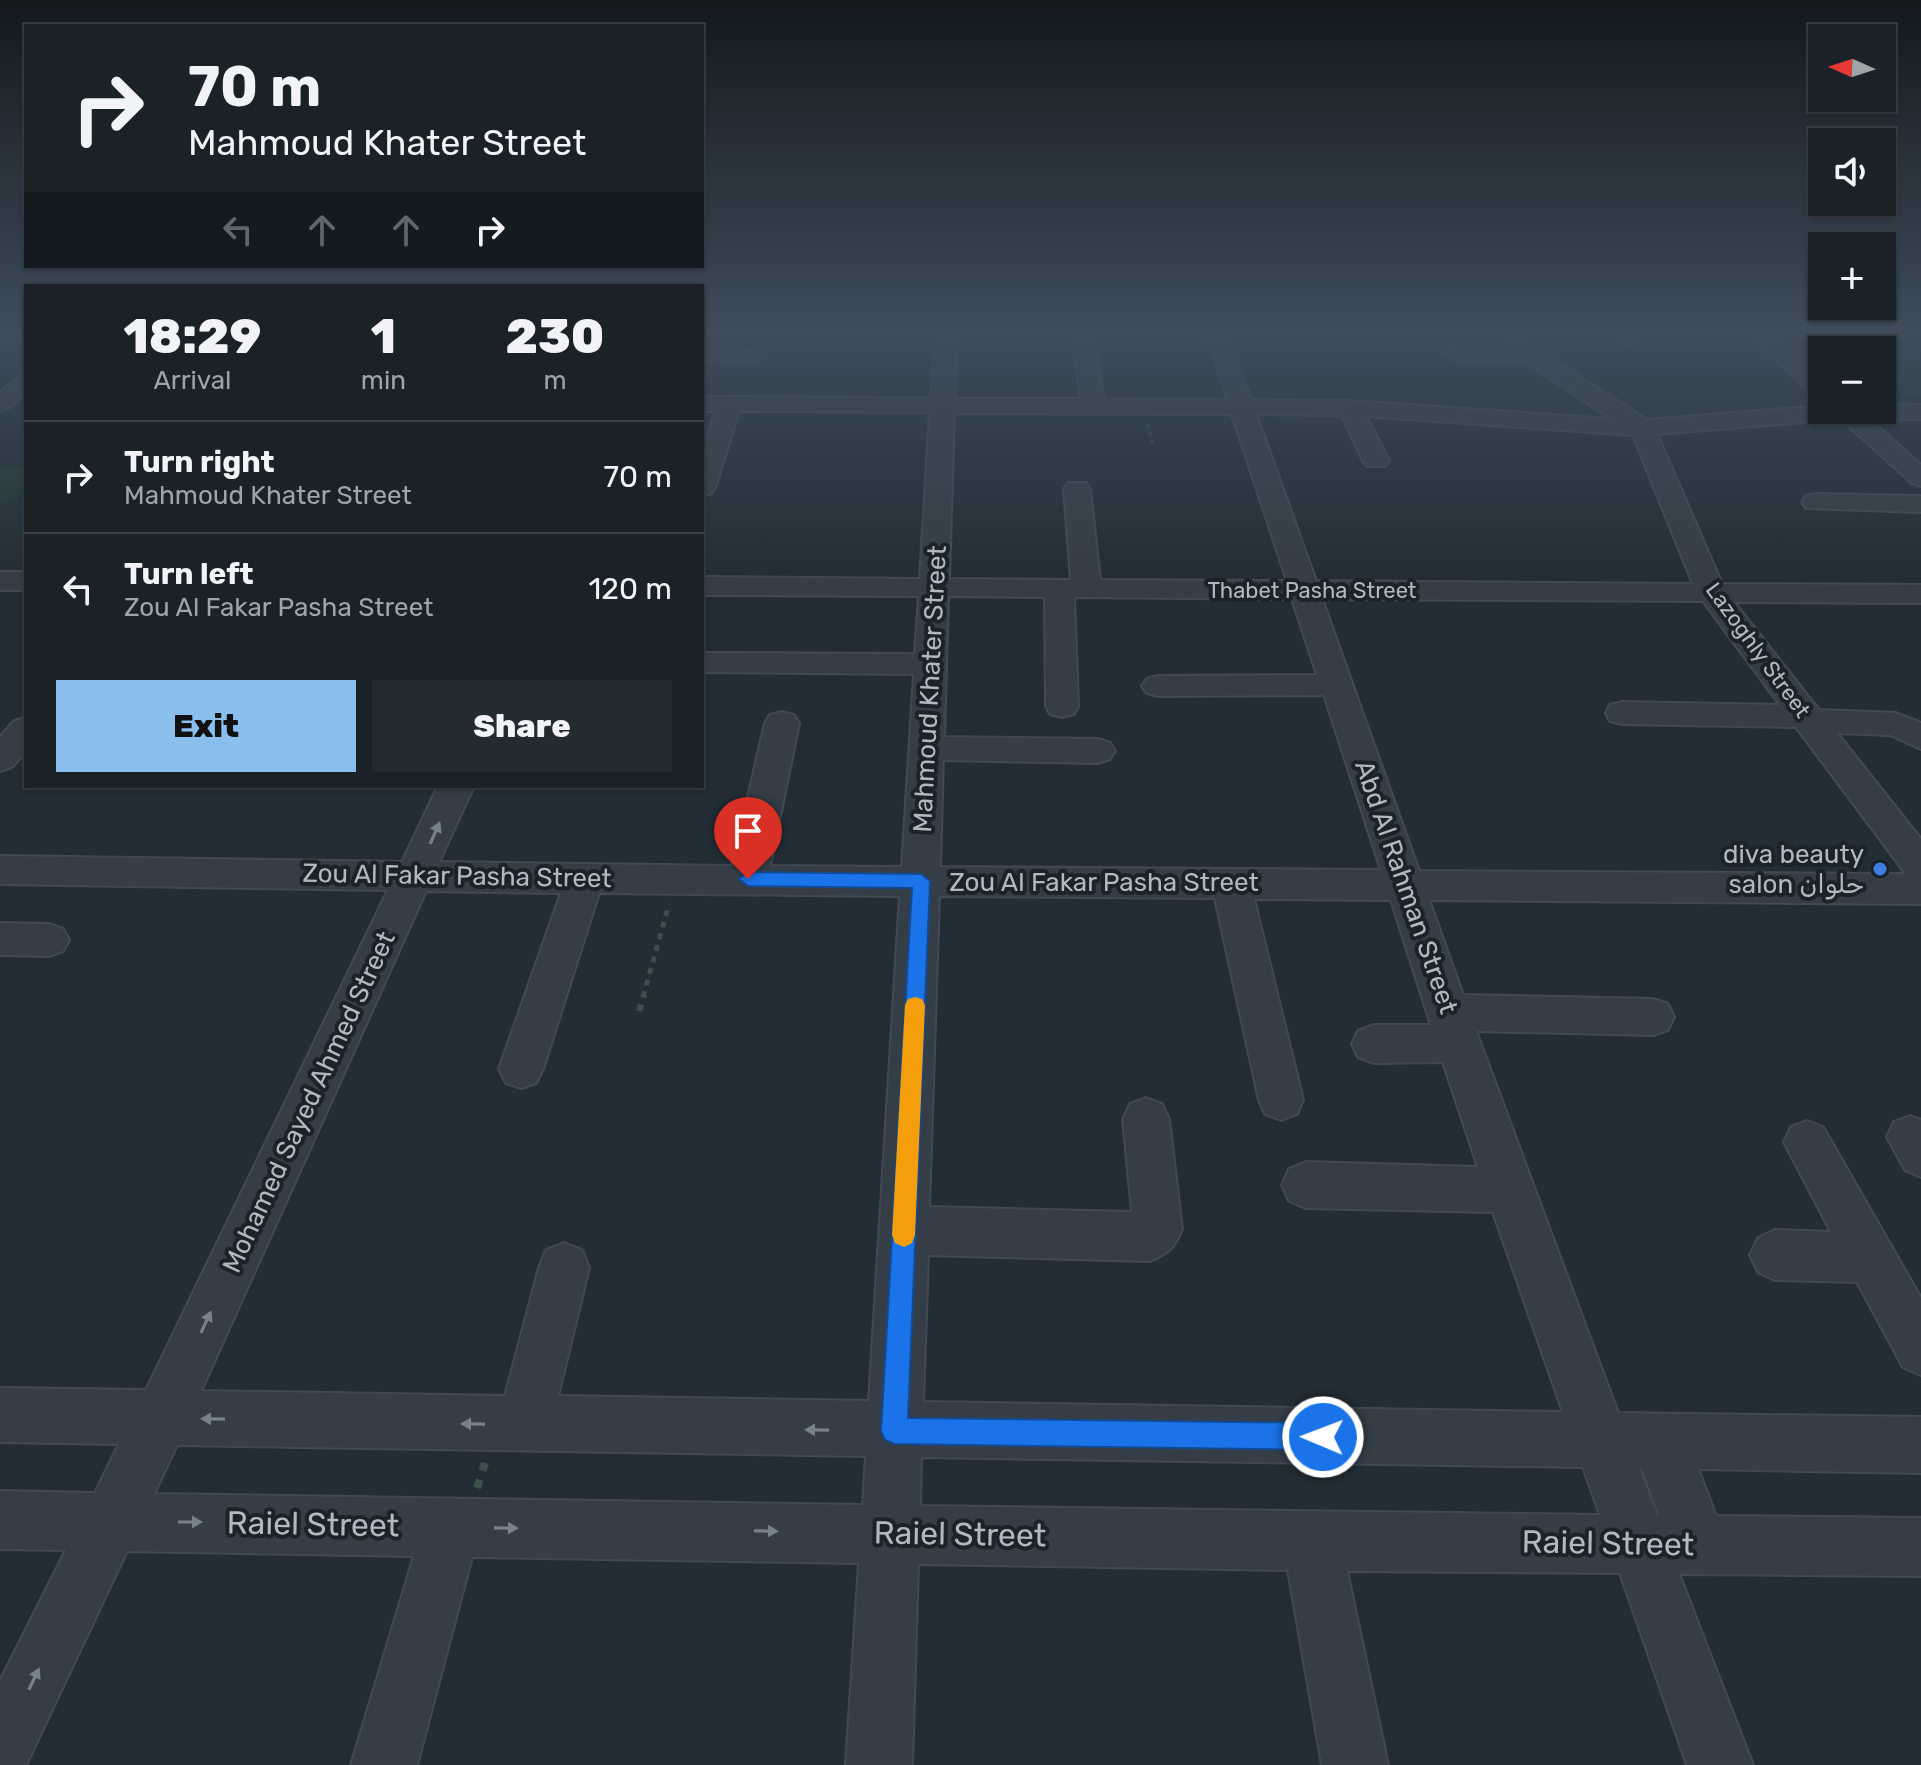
<!DOCTYPE html>
<meta charset="utf-8">
<style>
body{margin:0;font-family:Rubik,Cairo,sans-serif;background:#232a30;color:#f1f3f6;height:100vh;display:flex;flex-direction:column;font-size:30px;white-space:nowrap}
*{box-sizing:border-box;margin:0}
p{font-size:26px;color:#9fa4a8}
.icon{flex:none;width:44px;height:44px;fill:none;stroke:currentColor;stroke-width:2;stroke-linecap:round;stroke-linejoin:round}
.map{position:relative;flex:1;overflow:hidden}
.sheet{position:absolute;left:24px;top:284px;width:680px;height:504px;display:flex;flex-direction:column;background:#1a2228;border-radius:0px;box-shadow:0 2px 6px #0004,0 0 0 2px #383f45}
.sheet>*{flex:none}
.banner{position:absolute;left:24px;top:24px;width:680px;height:244px;border-radius:0px;box-shadow:0 2px 6px #0004,0 0 0 2px #383f45;background:#1a2228;color:#f1f3f6;overflow:hidden}
.needle{width:52px;rotate:273deg}
.controls{position:absolute;left:1808px;top:24px;display:grid;gap:16px}
.controls a{display:grid;place-items:center;width:88px;height:88px;border-radius:0px;background:#1a2228;box-shadow:0 2px 6px #0004,0 0 0 2px #383f45;font-size:40px}
.pin{position:absolute;display:grid;place-items:center;width:68px;height:68px;color:#fff;margin:-82px -34px;border-radius:50% 50% 50% 0;rotate:-45deg;box-shadow:0 0 8px #0007}
.pin .icon{rotate:45deg}
.me{position:absolute;width:88px;margin:-44px;rotate:271deg;stroke-linejoin:round;filter:drop-shadow(0 0 6px #0008)}
.turn{display:flex;align-items:center;gap:28px;height:168px;padding:0 32px;font-size:36px}
.turn .icon{width:104px;height:104px;stroke-width:2.5}
.turn b{display:block;font-size:56px;line-height:68px}
.lanes{display:flex;align-items:center;height:76px;padding:0 32px;background:#0003;justify-content:center;gap:40px;direction:ltr}
.lanes .off{opacity:.35}
.eta{display:flex;justify-content:space-evenly;align-items:center;height:136px;text-align:center}
.eta b{font-size:48px;font-weight:800;line-height:56px}
.primary-button{display:flex;gap:16px;margin-top:auto;padding:16px 32px}
.primary-button a{flex:1;height:92px;border-radius:0px;background:#8abeed;color:#111;font-size:32px;font-weight:800;line-height:92px;text-align:center}
.primary-button a+a{background:#232a30;color:#f1f3f6}
ul{padding:0;list-style:none}
li{display:flex;align-items:center;gap:24px;height:112px;padding:0 32px;border-top:2px solid #383f45}
li div{flex:1}
li b{display:block;font-size:30px}
li em{font-style:normal}
.map>svg:first-child{display:block}
.green{fill:#243635}
.lines{fill:none;stroke-linecap:round;stroke-linejoin:round}
.minor-casing{stroke:#414a52;stroke-width:4}
.path-far3{stroke:#3c4e4d;stroke-width:3;stroke-dasharray:4 4;stroke-linecap:butt}
.path-far2{stroke:#3c4e4d;stroke-width:5;stroke-dasharray:6 6;stroke-linecap:butt}
.path-far1{stroke:#3c4e4d;stroke-width:6;stroke-dasharray:7 7;stroke-linecap:butt}
.path{stroke:#3c4e4d;stroke-width:8;stroke-dasharray:9 9;stroke-linecap:butt}
.minor{fill:#353e46;fill-rule:evenodd}
.oneway{fill:#78828a}
.route{fill:#1a73e8;stroke:#114b97;stroke-width:2}
.slow{fill:#f59e0b}
.shop-dot{fill:#3f7fe0;stroke:#1b232a;stroke-width:3}
.labels{text-anchor:middle;dominant-baseline:central;stroke-width:8;stroke-linejoin:round;paint-order:stroke}
.far-street-label{font-size:22px;fill:#afb9c2;stroke:#1b232a}
.street-label{font-size:26px;fill:#afb9c2;stroke:#1b232a}
.poi-label{font-size:26px;fill:#afb9c2;stroke:#1b232a;text-anchor:end}
.near-street-label{font-size:32px;fill:#afb9c2;stroke:#1b232a}
</style>
<div class="map">
<svg width="1921" height="1765" viewBox="0 0 1921 1765">
<rect width="100%" height="100%" fill="#222d35"/>
<path class="green" d="M1805 332H1921V396L1882 395V350H1827Z
M0 468 26 469V490L12 502H0Z"/>
<g class="lines">
<defs>
<path id="minor" d="M0 332H26V341H0Z
M936 332H957L954 399H1081L1072 332H1093L1104 399 1228 400 1205 332H1226L1251 400 1350 401 1612 419 1524 361H1456L1445 354 1456 347H1512L1500 332H1522L1537 349 1647 420 1822 406V410H1882V404L1921 405V419L1868 418 1921 465V486L1912 483 1841 419 1657 434 1722 584 1921 585V603L1734 602 1819 710 1896 713 1921 723V749L1890 735 1837 733 1921 839V904L1429 900 1463 995 1653 999 1668 1004 1674 1017 1668 1030 1653 1035 1476 1031 1618 1413 1921 1417V1473L1698 1469 1716 1516 1921 1518V1576L1679 1574 1753 1765H1687L1620 1573 1347 1571 1388 1765H1322L1288 1570 918 1564 912 1765H846L859 1563 472 1557 417 1765H351L414 1556 127 1551 26 1765H0V1681L66 1550 0 1549V1491L95 1493 119 1444 0 1442V1388L146 1390 388 890 0 884V856L402 862 438 786H474L439 862 732 866 765 723 770 715 782 712 794 715 799 723 770 866 902 867 914 674 704 672 702 653 915 654 919 596 702 595V577L920 579 930 412 739 411 715 488 711 493 702 496V451L716 411H702V397L931 398ZM954 413 1232 414 1287 581 1100 580 1090 489 1086 483H1068L1064 489 1071 580 949 579ZM1256 414 1342 415 1363 461 1367 466H1385L1389 461 1366 416 1633 435 1693 584 1316 581ZM948 596 1045 597 1046 706 1050 714 1062 717 1074 714 1078 706 1074 597 1292 599 1317 675 1158 676 1147 679 1142 686 1147 693 1158 696 1324 695 1381 870 940 867 943 760 1098 763 1110 759 1115 751 1110 743 1098 739 944 737ZM1322 599 1703 601 1780 705 1622 702 1610 705 1606 713 1610 721 1622 724 1796 727 1906 874 1419 871ZM426 891 561 893 499 1069 506 1083 521 1088 536 1083 543 1069 599 893 900 896 869 1401 558 1396 589 1268 582 1250 564 1243 546 1250 539 1268 505 1396 201 1391ZM939 896 1215 898 1259 1100 1265 1114 1281 1120 1297 1114 1303 1100 1254 899 1391 900 1431 1025H1373L1358 1031 1352 1044 1358 1057 1373 1063 1443 1062 1478 1167 1306 1162 1289 1169 1282 1185 1289 1201 1306 1208 1493 1212 1563 1412 923 1402 928 1255 1150 1261C1168 1254 1175 1247 1182 1229L1169 1119 1162 1104 1146 1098 1130 1104 1123 1119 1132 1212 929 1207ZM177 1445 866 1456 863 1505 154 1494ZM921 1457 1583 1467 1600 1515 920 1506ZM1639 1468H1642L1659 1515H1657Z
M1614 332H1637L1643 339 1632 345 1624 344Z
M1746 332H1769L1822 378V397L1814 395Z
M702 348 755 349 766 356 755 363 702 362Z
M26 376V394L8 408 0 410V392L18 378Z
M1815 494 1921 496V512L1806 508 1802 502 1806 496Z
M0 572H26V590H0Z
M26 718V751L12 767 0 771V737L14 721Z
M0 923 49 924 63 929 69 940 63 951 49 956 0 955Z
M1910 1116 1921 1120V1177L1905 1170 1887 1137 1894 1122Z
M1807 1121 1823 1127 1921 1298V1375L1903 1367 1857 1282 1775 1280 1758 1272 1750 1255 1758 1238 1775 1230 1831 1232 1784 1142 1791 1127Z"/>
</defs>
<use href="#minor" class="minor-casing"/>
<path class="path-far3" d="M1916 332 1921 336
M1148 424 1153 447"/>
<path class="path-far2" d="M643 997 669 904"/>
<path class="path-far1" d="M639 1011 644 995"/>
<path class="path" d="M477 1488 485 1463"/>
<use href="#minor" class="minor"/>
</g>
<defs><path id="oneway-solid" d="M-6-.8H1V-3.2L6.5 0L1 3.2V.8H-6Z" transform="scale(2)"/></defs>
<g class="oneway">
<use href="#oneway-solid" transform="translate(435 833) rotate(-66)"/>
<use href="#oneway-solid" transform="translate(206 1322) rotate(-65)"/>
<use href="#oneway-solid" transform="translate(213 1419) rotate(-179)"/>
<use href="#oneway-solid" transform="translate(473 1424) rotate(-179)"/>
<use href="#oneway-solid" transform="translate(817 1430) rotate(-179)"/>
<use href="#oneway-solid" transform="translate(190 1522)"/>
<use href="#oneway-solid" transform="translate(506 1528) rotate(1)"/>
<use href="#oneway-solid" transform="translate(766 1531) rotate(1)"/>
<use href="#oneway-solid" transform="translate(34 1679) rotate(-64)"/>
</g>
<linearGradient id="sky" x2="0" y2="1"><stop stop-color="#13191d"/><stop offset="0.57" stop-color="#3e4c5c"/><stop offset="1" stop-color="#3e4c5c" stop-opacity="0"/></linearGradient>
<rect width="1921" height="579" fill="url(#sky)"/>
<path class="route" d="M748 872 921 874 930 881 908 1418 1323 1423 1333 1427 1337 1437 1333 1446 1323 1450 895 1444 885 1440 881 1431 912 888 748 886 739 879Z"/>
<path class="slow" d="M915 997 922 999 925 1005 915 1235 912 1243 904 1247 895 1243 892 1235 905 1005 908 999Z"/>
<circle class="shop-dot" cx="1880" cy="869" r="8"/>
<g class="labels">
<g class="far-street-label">
<text x="1312" y="590">Thabet Pasha Street</text>
<text transform="translate(1758 650) rotate(54)">Lazoghly Street</text>
</g>
<g class="street-label">
<text transform="translate(930 689) rotate(-87)">Mahmoud Khater Street</text>
<text transform="translate(457 876) rotate(1)">Zou Al Fakar Pasha Street</text>
<text x="1104" y="882">Zou Al Fakar Pasha Street</text>
<text transform="translate(1406 887) rotate(71)">Abd Al Rahman Street</text>
<text transform="translate(309 1102) rotate(-65)">Mohamed Sayed Ahmed Street</text>
</g>
<g class="poi-label">
<text x="1864" y="854">diva beauty<tspan x="1864" dy="30">salon حلوان</tspan></text>
</g>
<g class="near-street-label">
<text transform="translate(313 1524) rotate(1)">Raiel Street</text>
<text transform="translate(960 1534) rotate(1)">Raiel Street</text>
<text transform="translate(1608 1543) rotate(1)">Raiel Street</text>
</g>
</g>
</svg>
<div class="controls">
<a><svg class="needle" viewBox="-14 -14 28 28"><path d="M0-13l5 13h-10z" fill="#e53935"/><path d="M0 13l5-13h-10z" fill="#9fa4a8"/></svg></a>
<a><svg class="icon" aria-label="sound" viewBox="0 0 24 24"><path d="M4 9h4l5-4v14l-5-4H4zM17 9q2 3 0 6"/></svg></a>
<a>+</a>
<a>−</a>
</div>
<div class="pin" style="left:748px;top:879px;background:#d93025"><svg class="icon" aria-label="arrive" viewBox="0 0 24 24"><path d="M6 21V4h12l-3 4 3 4H6"/></svg></div>
<svg class="me" style="left:1323px;top:1437px" viewBox="-20 -20 40 40"><circle r="17" fill="#1a73e8" stroke="#fff" stroke-width="3"/><path d="M0-11L8 9 0 5-8 9z" fill="#fff"/></svg>
<div class="banner">
<div class="turn"><svg class="icon" aria-label="right" viewBox="0 0 24 24"><path d="M7 20v-9h11M14 6l5 5-5 5"/></svg><div><b>70 m</b>Mahmoud Khater Street</div></div>
<div class="lanes"><svg class="icon off" aria-label="left" viewBox="0 0 24 24"><path d="M17 20v-9H6M10 6l-5 5 5 5"/></svg><svg class="icon off" aria-label="ahead" viewBox="0 0 24 24"><path d="M12 20V5M6 11l6-6 6 6"/></svg><svg class="icon off" aria-label="ahead" viewBox="0 0 24 24"><path d="M12 20V5M6 11l6-6 6 6"/></svg><svg class="icon" aria-label="right" viewBox="0 0 24 24"><path d="M7 20v-9h11M14 6l5 5-5 5"/></svg></div>
</div>
<section class="sheet">
<div class="eta">
<div><b>18:29</b><p>Arrival</p></div>
<div><b>1</b><p>min</p></div>
<div><b>230</b><p>m</p></div>
</div>
<ul>
<li><svg class="icon" aria-label="right" viewBox="0 0 24 24"><path d="M7 20v-9h11M14 6l5 5-5 5"/></svg><div><b>Turn right</b><p>Mahmoud Khater Street</p></div><em>70 m</em></li>
<li><svg class="icon" aria-label="left" viewBox="0 0 24 24"><path d="M17 20v-9H6M10 6l-5 5 5 5"/></svg><div><b>Turn left</b><p>Zou Al Fakar Pasha Street</p></div><em>120 m</em></li>
</ul>
<div class="primary-button"><a>Exit</a><a>Share</a></div>
</section>
</div>
